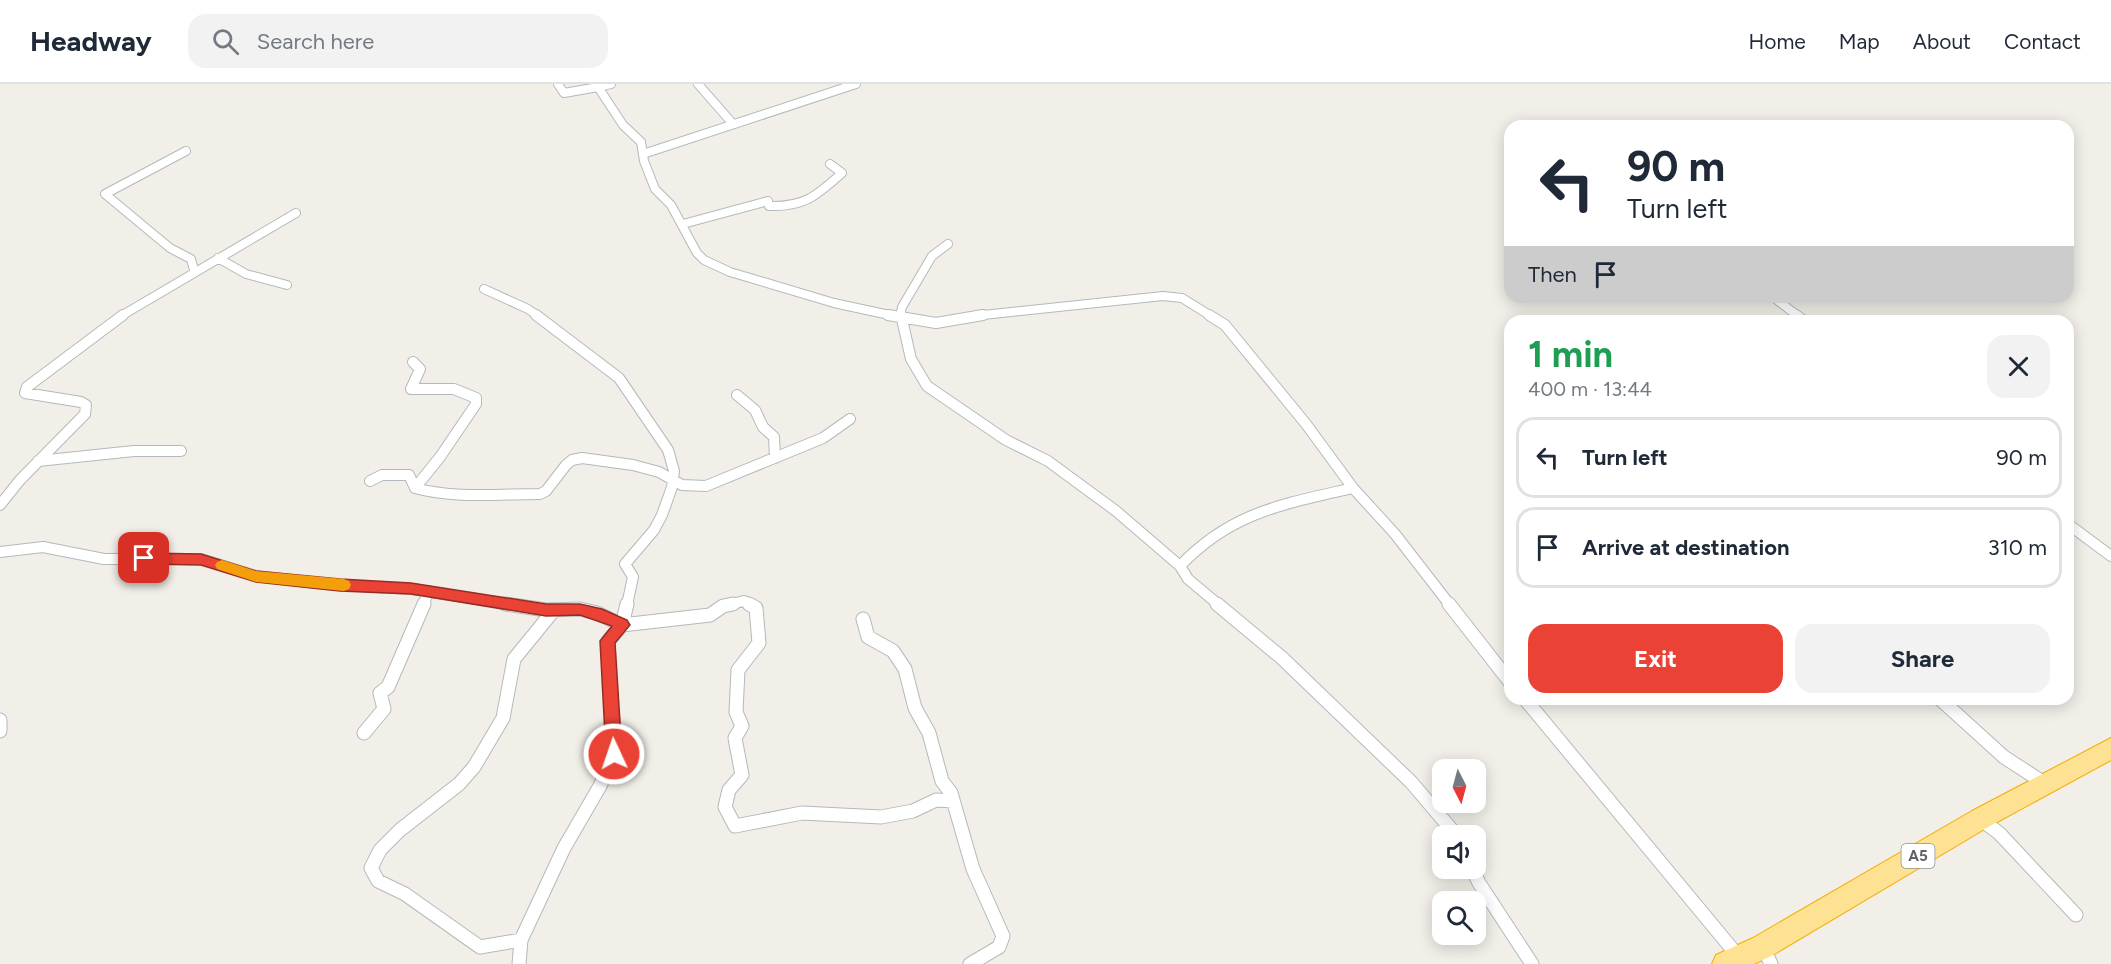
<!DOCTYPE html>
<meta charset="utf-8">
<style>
body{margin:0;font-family:Figtree,sans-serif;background:#f2f2f3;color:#1f2937;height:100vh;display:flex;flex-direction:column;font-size:22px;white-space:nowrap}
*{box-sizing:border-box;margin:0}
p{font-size:20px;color:#747a83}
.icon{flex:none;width:33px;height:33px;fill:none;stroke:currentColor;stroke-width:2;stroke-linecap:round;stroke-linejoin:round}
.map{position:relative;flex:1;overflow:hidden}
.sheet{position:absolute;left:1504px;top:231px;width:570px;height:390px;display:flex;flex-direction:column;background:#fff;border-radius:18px;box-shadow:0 3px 15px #0003}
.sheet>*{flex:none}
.hud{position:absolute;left:1504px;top:36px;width:570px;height:183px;border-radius:18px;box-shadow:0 3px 15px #0003;background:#fff;color:#1f2937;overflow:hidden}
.needle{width:39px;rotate:174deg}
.tools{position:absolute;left:1432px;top:675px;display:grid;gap:12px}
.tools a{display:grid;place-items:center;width:54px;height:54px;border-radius:12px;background:#fff;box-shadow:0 3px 15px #0003;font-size:30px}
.pin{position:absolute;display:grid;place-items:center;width:51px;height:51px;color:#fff;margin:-26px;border-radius:12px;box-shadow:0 3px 9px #0006}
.me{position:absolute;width:66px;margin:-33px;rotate:357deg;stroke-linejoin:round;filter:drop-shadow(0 0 4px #0008)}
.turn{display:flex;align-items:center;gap:21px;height:126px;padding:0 24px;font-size:27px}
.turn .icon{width:78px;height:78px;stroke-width:2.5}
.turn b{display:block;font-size:42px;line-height:51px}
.then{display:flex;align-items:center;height:57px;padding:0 24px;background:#0003;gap:12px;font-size:22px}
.round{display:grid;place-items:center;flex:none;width:63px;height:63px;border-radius:18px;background:#f2f2f3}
.summary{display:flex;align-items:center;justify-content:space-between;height:102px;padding:0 24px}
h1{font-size:36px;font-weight:700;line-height:45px;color:#1e9e55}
.primary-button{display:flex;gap:12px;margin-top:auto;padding:12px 24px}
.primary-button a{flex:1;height:69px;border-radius:18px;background:#ea4335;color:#fff;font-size:24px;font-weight:700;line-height:69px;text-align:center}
.primary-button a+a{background:#f2f2f3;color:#1f2937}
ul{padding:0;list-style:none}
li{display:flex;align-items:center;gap:18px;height:81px;margin:0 12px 9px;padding:0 12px;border:3px solid #e0e1e3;border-radius:18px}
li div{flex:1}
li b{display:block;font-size:22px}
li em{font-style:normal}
header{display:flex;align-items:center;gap:36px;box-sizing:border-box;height:84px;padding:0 30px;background:#fff;border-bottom:2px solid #e0e1e3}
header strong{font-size:28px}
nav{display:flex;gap:33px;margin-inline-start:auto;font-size:21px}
.search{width:420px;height:54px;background:#f2f2f3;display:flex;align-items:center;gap:15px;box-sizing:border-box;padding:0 21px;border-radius:18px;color:#747a83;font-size:22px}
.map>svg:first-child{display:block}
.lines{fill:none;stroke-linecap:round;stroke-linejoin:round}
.street-far2-casing{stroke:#b5b8bc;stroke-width:10}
.street-far1-casing{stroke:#b5b8bc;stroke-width:12}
.street-casing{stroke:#b5b8bc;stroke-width:15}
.highway-casing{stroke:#f9ab00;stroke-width:2}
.street-far2{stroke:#fff;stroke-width:8}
.street-far1{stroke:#fff;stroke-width:10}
.street{stroke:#fff;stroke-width:13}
.highway{fill:#fde293;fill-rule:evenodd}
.route{fill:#ea4335;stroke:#982c22;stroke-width:1.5}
.slow{fill:#f59e0b}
.labels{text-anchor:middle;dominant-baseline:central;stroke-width:6;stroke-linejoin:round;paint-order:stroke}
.shield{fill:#fff;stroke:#8f9295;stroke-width:1.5}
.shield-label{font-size:15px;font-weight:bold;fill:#5f6368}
</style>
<header>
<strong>Headway</strong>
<div class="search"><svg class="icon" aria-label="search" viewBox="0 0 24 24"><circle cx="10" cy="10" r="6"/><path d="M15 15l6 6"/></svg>Search here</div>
<nav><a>Home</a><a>Map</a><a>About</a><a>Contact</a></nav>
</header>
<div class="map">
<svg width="2111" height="880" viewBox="0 0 2111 880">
<rect width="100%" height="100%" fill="#f1efe8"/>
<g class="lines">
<defs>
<path id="street-far2" d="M558 0 564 9 598 3 623 41 641 58 644 77 655 105 671 121 697 169 704 176 730 188 834 219 894 232
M698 0 733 40
M598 3 611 0
M186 67 105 110 170 164 191 175 194 186
M643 70 856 0
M683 140 768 117 769 122C805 123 816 112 842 89L830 80
M218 174 246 190 287 201
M484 205 528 225 538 232
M1773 213 1798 232
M121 232 296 129
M900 232 902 223 932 172 948 160
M974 232 1163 212 1182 214 1211 232"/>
<path id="street-far1" d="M536 231 619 294 668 366 674 387 672 403 662 431 654 446 625 480 633 493 627 521
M888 231 936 239 983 231
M901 231 911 275 927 302 1006 356 1048 377 1116 427 1180 482
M1209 231 1225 241 1306 340 1353 404 1395 450 1450 521
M1796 231 1804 237
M413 278 420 285 411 305H454L476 314V320L440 373 415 404
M737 311 755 326 763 343 774 353 775 374
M38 377 134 367H181
M370 397 382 391H409L415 404
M415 404C454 415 499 410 540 410L546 407 566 381 572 376 582 374 633 381 659 388 682 401 706 402 823 354 850 335
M0 421 20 396 85 330 86 321 81 318 25 309 27 303 123 231
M2068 440 2111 472
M0 468 43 463 104 475H201L256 492 324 500 411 505 515 521
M423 521 429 507
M727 521 744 517 751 521
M1219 521 1188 495 1180 482C1231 428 1284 420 1353 404"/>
<path id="street" d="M505 520 546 526 580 525 597 529 622 541 710 531 723 522 733 520
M749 520 756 524 759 559 738 586 736 628 742 642 735 654 742 691 729 706 725 723 735 742 802 729 881 733 913 727 936 716 953 717
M1217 520 1282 574 1411 698 1457 752
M1449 520 1510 598
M863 535 868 553 893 567 905 585 915 624 929 649 942 697 951 709 973 785 1003 852 999 863 970 880
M1525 615 1738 872
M1940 615 2004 673 2044 699
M0 636V647
M364 649 384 625 380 609 388 603 424 520
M1980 735 1999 749 2076 831
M1472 784 1479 799 1532 880
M521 856 480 863 405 810 378 797 371 784 380 766 400 746 459 700 474 683 503 634 514 575 554 526
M1763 863 1771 880
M519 880 521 856 564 764 600 702 614 670 608 557 622 541 627 520"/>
<path id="highway" d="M2111 654V676L1988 743 1771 872 1754 880H1712L1716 871 1753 854 1972 727Z"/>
</defs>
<use href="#street-far2" class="street-far2-casing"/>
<use href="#street-far1" class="street-far1-casing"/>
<use href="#street" class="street-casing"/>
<use href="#highway" class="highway-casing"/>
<use href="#street-far2" class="street-far2"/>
<use href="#street-far1" class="street-far1"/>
<use href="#street" class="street"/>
<use href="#highway" class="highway"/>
</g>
<path class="route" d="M144 469 201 470 256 487 340 495 411 499 546 520H580L602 525 627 536 630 541 615 559 622 670 619 675 614 677 608 675 606 670 600 557 612 542 580 531 546 532 411 510 340 507 256 498 201 481 144 480 137 474Z"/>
<path class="slow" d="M222 476 256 487 344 495 349 497 351 501 349 505 344 507 256 498 217 485 215 481 217 478Z"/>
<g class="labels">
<rect class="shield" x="1901.5" y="760" width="33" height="24" rx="4.5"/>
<g class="shield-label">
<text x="1918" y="772">A5</text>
</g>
</g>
</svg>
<div class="tools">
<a><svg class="needle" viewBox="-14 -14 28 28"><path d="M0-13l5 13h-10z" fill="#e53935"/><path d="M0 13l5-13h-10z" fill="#747a83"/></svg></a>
<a><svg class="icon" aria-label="sound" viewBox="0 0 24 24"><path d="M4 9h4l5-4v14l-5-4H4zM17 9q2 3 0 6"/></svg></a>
<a><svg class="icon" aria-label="search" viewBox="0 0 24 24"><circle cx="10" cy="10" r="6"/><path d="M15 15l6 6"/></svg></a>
</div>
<div class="pin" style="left:144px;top:474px;background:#d93025"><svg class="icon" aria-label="arrive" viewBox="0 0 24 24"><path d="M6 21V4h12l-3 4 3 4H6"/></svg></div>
<svg class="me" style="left:614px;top:670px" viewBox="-20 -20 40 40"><circle r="17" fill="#ea4335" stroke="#fff" stroke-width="3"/><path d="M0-11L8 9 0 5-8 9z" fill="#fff"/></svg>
<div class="hud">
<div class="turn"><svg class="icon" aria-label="left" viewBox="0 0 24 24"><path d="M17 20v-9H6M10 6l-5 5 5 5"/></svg><div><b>90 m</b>Turn left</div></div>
<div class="then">Then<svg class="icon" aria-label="arrive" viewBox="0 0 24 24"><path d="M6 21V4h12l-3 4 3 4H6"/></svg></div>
</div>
<section class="sheet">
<div class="summary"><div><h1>1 min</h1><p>400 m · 13:44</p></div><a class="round"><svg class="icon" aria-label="close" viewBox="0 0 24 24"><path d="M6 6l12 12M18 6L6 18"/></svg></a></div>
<ul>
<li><svg class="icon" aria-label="left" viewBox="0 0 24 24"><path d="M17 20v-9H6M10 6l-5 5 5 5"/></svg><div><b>Turn left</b></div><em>90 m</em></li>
<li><svg class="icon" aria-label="arrive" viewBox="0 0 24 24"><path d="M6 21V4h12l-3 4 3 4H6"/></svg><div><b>Arrive at destination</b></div><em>310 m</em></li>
</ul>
<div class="primary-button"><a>Exit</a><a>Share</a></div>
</section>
</div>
